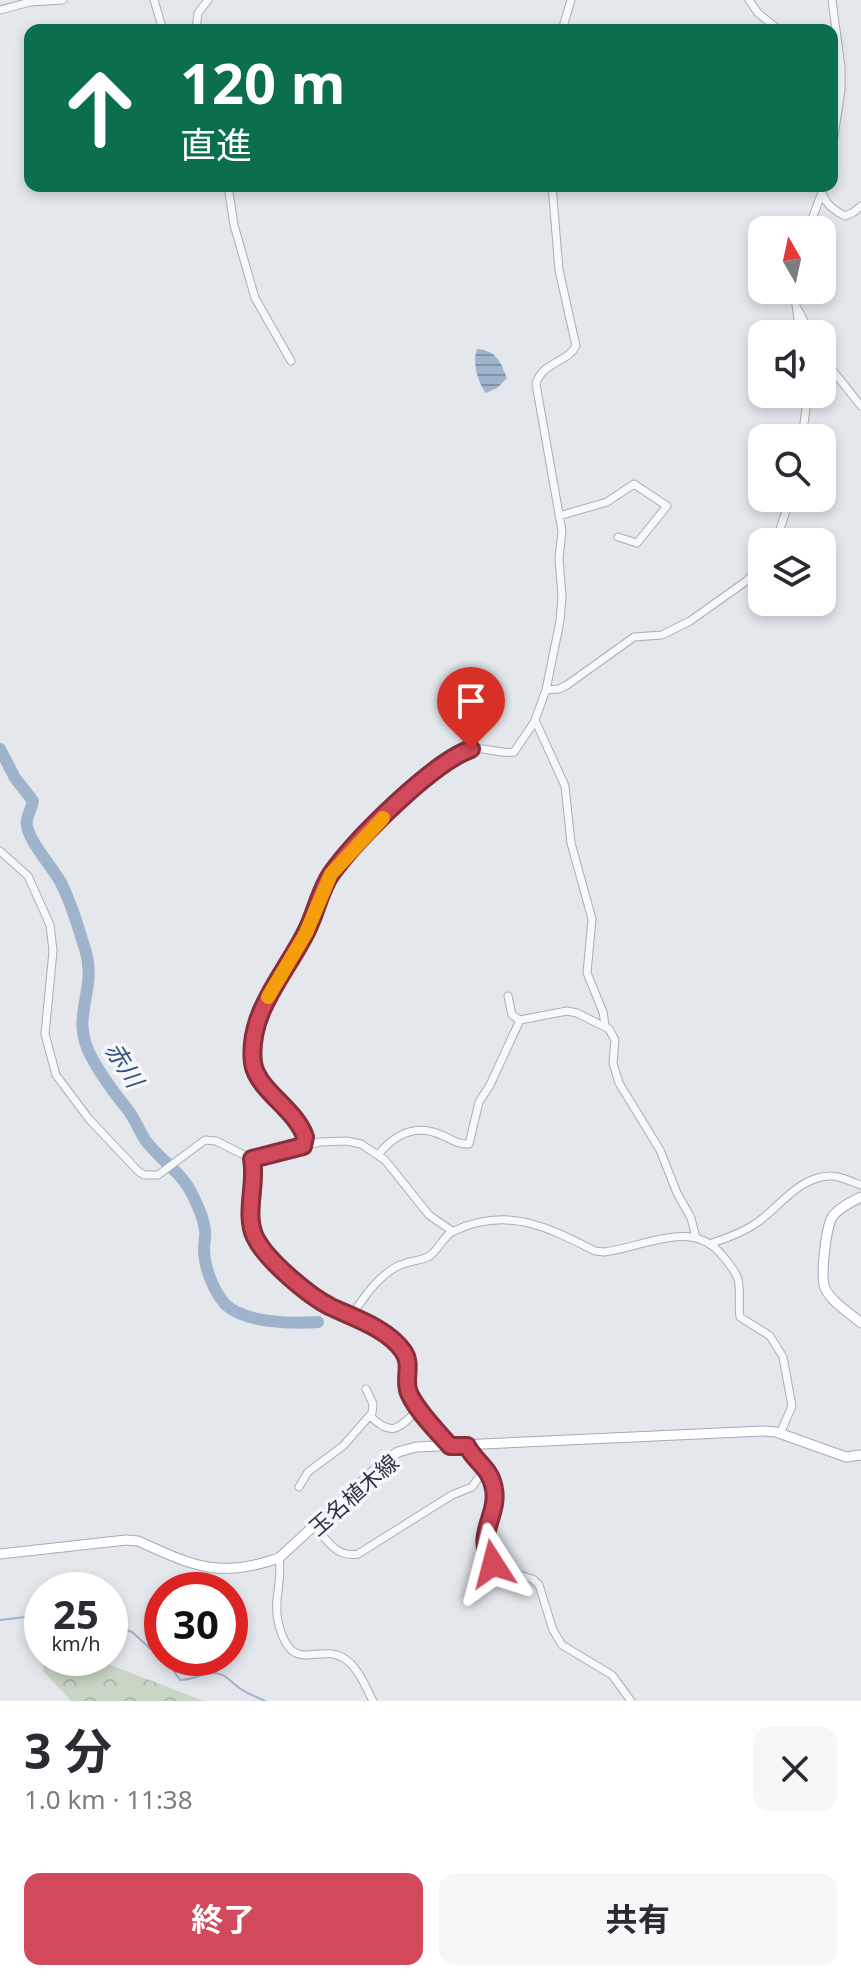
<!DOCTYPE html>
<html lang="ja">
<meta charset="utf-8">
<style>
body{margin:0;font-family:"Noto Sans","Noto Sans JP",sans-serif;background:#f7f7f7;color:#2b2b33;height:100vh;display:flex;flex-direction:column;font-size:30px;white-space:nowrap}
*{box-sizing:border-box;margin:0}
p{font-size:26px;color:#7c7c81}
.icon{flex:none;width:44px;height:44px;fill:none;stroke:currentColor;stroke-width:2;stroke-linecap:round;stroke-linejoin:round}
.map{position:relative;height:1701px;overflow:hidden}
.sheet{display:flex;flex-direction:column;background:#fff;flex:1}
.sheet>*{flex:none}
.top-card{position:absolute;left:24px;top:24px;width:814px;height:168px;border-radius:16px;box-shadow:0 4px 12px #0003;background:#0b6e4f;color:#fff;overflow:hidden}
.needle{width:52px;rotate:351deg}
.controls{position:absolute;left:748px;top:216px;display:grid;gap:16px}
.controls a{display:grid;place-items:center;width:88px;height:88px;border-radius:16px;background:#fff;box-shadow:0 4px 12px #0003;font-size:40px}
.speed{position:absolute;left:24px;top:1572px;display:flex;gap:16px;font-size:40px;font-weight:700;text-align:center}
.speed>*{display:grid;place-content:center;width:104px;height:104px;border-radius:50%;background:#fff;box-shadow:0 4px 12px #0003;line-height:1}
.speed small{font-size:20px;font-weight:400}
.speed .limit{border:12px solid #d22;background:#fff;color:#111}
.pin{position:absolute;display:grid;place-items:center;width:68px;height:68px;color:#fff;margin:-82px -34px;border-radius:50% 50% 50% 0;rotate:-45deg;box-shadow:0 0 8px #0007}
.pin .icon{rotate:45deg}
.me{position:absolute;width:88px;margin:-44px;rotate:351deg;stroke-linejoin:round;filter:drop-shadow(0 0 6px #0008)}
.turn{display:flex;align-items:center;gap:28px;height:168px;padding:0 24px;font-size:36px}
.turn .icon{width:104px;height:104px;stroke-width:2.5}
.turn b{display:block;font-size:56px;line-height:68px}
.round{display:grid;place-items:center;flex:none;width:84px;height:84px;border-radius:16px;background:#f7f7f7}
.head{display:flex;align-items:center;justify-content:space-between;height:136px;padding:0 24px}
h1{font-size:48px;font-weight:700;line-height:60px}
.primary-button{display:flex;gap:16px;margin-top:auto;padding:16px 24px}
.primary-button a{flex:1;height:92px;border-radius:16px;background:#d1495b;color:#fff;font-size:32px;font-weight:700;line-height:92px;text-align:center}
.primary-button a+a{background:#f7f7f7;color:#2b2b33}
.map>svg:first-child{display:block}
.forest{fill:url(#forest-crowns)}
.water{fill:url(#water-rules)}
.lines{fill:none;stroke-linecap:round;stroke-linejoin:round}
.stream{stroke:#9fb4cc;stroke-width:2}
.river{stroke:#9fb4cc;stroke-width:12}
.minor-casing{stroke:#a9aeb7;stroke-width:9}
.major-casing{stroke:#a3abb8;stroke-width:11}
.minor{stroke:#f7f8fa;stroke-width:7}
.major{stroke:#fff;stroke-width:9}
.route-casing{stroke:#882f3b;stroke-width:20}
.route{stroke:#d1495b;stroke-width:14}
.slow{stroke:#f59e0b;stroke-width:14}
.labels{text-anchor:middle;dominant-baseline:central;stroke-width:7;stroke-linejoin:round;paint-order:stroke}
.street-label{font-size:22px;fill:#2b3445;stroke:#f4f6f9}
.water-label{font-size:24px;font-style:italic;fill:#34527a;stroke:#f4f6f9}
</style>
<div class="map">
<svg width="861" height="1701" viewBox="0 0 861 1701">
<defs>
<pattern id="forest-crowns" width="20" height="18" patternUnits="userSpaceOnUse" patternTransform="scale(2)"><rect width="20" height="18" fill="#c9d6c5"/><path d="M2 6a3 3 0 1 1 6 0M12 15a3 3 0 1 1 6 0" fill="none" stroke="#adb8ab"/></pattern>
<pattern id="water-rules" width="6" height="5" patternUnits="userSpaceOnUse" patternTransform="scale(2)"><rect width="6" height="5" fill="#9fb4cc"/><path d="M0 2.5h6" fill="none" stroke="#8293a7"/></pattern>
</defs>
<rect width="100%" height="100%" fill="#e4e7ec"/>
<path class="forest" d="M47 1658H92L204 1701H71L43 1671Z"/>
<path class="water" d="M477 349C497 351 500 361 507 378L497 388 486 393C478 383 472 362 477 349Z"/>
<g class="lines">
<path class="stream" d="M0 1620 42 1615
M110 1624 132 1632 153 1651 162 1654
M165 1658 180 1680C192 1680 200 1674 212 1673 225 1672 231 1683 241 1689 248 1694 257 1697 265 1701"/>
<path class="river" d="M0 749 15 778 33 801C31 812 24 818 28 830 34 848 50 864 60 881 71 901 78 927 85 949 99 992 67 1016 93 1060 103 1078 115 1094 128 1110 135 1119 139 1131 146 1141 161 1161 183 1173 193 1196 198 1206 204 1219 205 1230 206 1237 204 1242 204 1248 204 1267 213 1290 225 1304 244 1323 293 1324 318 1322"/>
<defs>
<path id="minor" d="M154 0 163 30
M749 0 758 13 779 30
M0 10 30 2 63 0
M196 30 198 13 208 0
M562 30 571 0
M832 149 841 90V67L832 0
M228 186 234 225 255 298 291 361
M552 186 559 270 576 346C567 363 542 362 536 384L562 531 559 558 562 597 560 621 546 690 535 720 565 786 571 843 592 919 587 973 603 1012 605 1025
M821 186C821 200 833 210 845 216L854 212 861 206
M808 230 822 192
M794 290 800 334
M798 310 811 334
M822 357 861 406
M802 438 808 394
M559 516 607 502 634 484 667 506 637 543 618 537
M776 542 790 498
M546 690 559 689 567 685 634 637 662 635 690 621 745 582 762 566
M0 851 28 876 50 925 53 951 45 1034 56 1075 89 1119 138 1171 144 1175H158L205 1140 216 1141 252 1159 320 1142 347 1141 361 1144 385 1160 429 1215 452 1231
M508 996 512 1015 520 1020 567 1011 577 1013 609 1029 615 1040 613 1063 619 1083 660 1150 677 1193 691 1218 696 1238
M303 1146C309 1112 260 1096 254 1065 244 1018 287 970 307 931 316 913 319 891 331 875 355 840 428 768 466 751 482 744 497 755 514 752L535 721
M378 1155C394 1135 414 1124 439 1134 450 1138 457 1145 469 1144L479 1102 490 1085 520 1020
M252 1159C257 1183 244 1214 255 1237 266 1260 309 1296 331 1307 355 1318 388 1329 403 1351 413 1365 403 1379 409 1393 416 1410 437 1431 450 1446
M712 1243C728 1238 744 1232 758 1222 781 1205 800 1176 831 1176 841 1176 852 1182 861 1185
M352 1315C364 1297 378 1276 398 1266 408 1261 419 1261 428 1257 439 1251 442 1236 454 1231 507 1206 548 1227 595 1251L604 1252C642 1248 691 1218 721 1254 727 1261 735 1270 738 1279 741 1291 738 1305 740 1317L770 1336 783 1357 792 1406 780 1434
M370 1416C394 1439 399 1427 420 1408
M467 1446C475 1462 489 1468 494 1487 500 1511 469 1544 494 1565 504 1574 522 1574 534 1580L539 1585 553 1630 562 1645 612 1675 631 1701
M299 1487 308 1472 343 1446 372 1413 373 1404 366 1389
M315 1526C327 1541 337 1558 358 1554L452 1495 472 1487 486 1467
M279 1558C283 1580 273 1600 278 1621 291 1679 318 1641 345 1659 358 1667 366 1688 373 1701"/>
<path id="major" d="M861 1197C851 1202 836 1209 831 1219 826 1232 820 1276 825 1288 831 1302 850 1313 861 1323
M0 1554 126 1540 138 1541C194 1566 218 1579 279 1558L381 1464 398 1452 416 1447 763 1431 776 1432 846 1457 861 1455"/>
</defs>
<use href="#minor" class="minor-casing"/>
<use href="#major" class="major-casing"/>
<use href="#minor" class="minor"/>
<use href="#major" class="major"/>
</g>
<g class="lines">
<defs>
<path id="route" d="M471 749C432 763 356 839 331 874 320 890 316 912 307 930 287 972 247 1012 253 1063 257 1090 296 1109 305 1137L303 1146 252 1159C257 1183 244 1214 255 1237 266 1260 309 1296 331 1307 355 1318 388 1329 403 1351 413 1365 403 1379 409 1393 416 1410 437 1431 450 1446H467C475 1462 491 1468 494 1489 499 1516 473 1537 493 1564"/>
</defs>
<use href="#route" class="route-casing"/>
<use href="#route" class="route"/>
<path class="slow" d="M268 997 306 933 331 874 383 818"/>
</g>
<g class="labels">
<g class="street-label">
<text transform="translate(353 1494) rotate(-41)">玉名植木線</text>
</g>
<g class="water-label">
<text transform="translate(125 1064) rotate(58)">赤川</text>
</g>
</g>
</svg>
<div class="controls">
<a><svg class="needle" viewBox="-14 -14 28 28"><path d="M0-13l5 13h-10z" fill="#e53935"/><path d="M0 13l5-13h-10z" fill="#7c7c81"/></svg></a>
<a><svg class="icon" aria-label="sound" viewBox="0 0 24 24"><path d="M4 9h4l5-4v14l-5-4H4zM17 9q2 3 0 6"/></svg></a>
<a><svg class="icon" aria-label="search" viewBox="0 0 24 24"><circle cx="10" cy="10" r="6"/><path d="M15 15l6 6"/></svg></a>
<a><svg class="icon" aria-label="layers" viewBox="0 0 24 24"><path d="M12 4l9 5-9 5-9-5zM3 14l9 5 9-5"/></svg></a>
</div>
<div class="speed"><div>25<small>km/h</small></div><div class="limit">30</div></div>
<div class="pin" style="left:471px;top:749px;background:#d93025"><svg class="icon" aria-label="arrive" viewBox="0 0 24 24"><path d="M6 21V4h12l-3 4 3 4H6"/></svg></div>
<svg class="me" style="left:493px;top:1564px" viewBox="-20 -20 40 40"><path d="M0-17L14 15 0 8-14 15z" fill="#d1495b" stroke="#fff" stroke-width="4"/></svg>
<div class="top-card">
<div class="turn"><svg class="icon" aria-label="ahead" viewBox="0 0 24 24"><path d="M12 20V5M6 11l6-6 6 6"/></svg><div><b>120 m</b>直進</div></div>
</div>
</div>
<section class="sheet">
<div class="head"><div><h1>3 分</h1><p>1.0 km · 11:38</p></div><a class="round"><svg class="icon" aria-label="close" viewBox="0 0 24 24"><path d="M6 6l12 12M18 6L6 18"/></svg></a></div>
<div class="primary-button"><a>終了</a><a>共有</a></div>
</section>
